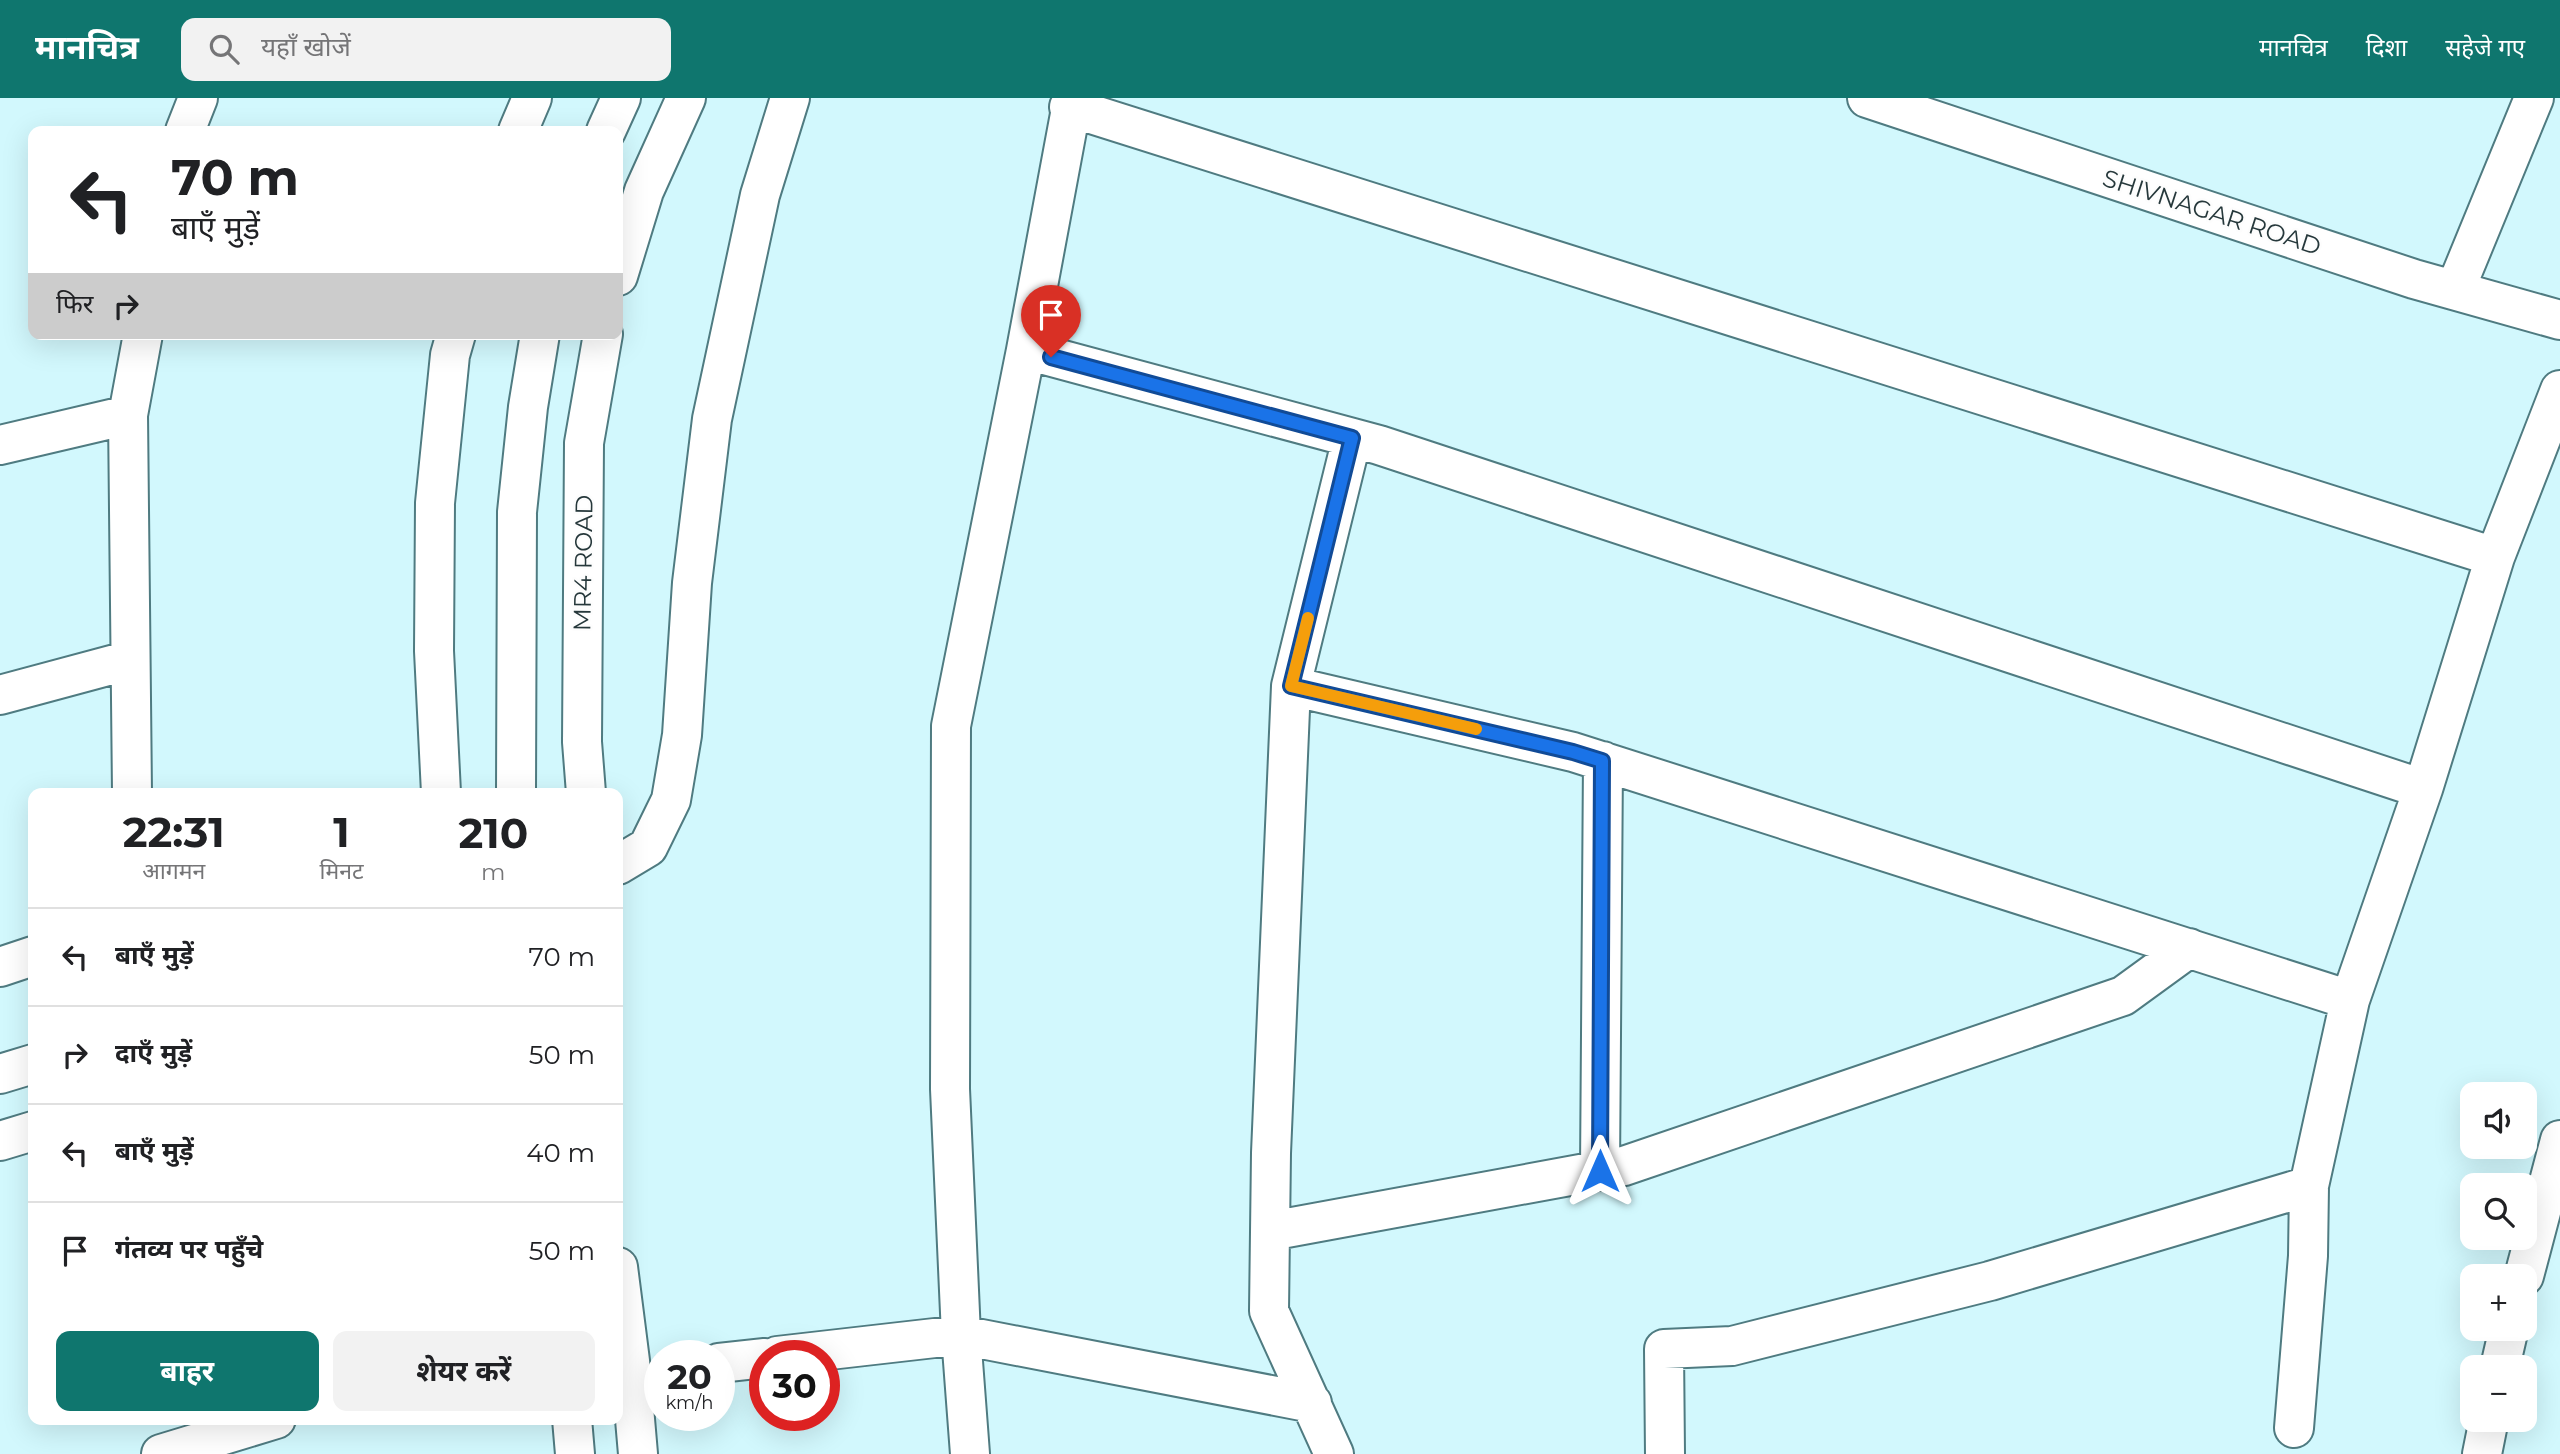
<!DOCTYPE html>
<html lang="hi">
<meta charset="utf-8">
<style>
body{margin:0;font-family:Montserrat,"Noto Sans Devanagari",sans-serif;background:#f2f2f2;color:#202124;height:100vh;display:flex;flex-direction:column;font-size:26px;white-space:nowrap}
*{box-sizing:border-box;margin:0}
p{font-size:23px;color:#757577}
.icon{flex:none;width:38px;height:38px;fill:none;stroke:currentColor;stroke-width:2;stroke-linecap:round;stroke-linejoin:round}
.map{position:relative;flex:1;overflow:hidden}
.sheet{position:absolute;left:28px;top:690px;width:595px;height:637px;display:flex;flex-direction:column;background:#fff;border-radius:14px;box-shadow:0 7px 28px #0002}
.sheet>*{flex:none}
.hud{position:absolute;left:28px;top:28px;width:595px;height:214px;border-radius:14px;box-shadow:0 7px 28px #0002;background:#fff;color:#202124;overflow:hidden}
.fabs{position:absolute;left:2460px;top:984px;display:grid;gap:14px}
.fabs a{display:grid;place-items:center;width:77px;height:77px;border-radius:14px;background:#fff;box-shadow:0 7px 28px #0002;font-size:35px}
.speed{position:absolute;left:644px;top:1242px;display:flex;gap:14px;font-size:35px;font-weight:700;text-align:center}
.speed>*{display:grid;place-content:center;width:91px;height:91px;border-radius:50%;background:#fff;box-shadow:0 7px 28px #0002;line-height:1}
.speed small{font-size:18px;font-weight:400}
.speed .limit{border:10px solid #d22;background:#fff;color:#111}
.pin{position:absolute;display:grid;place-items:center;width:60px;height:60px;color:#fff;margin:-72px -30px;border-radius:50% 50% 50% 0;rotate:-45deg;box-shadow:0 0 7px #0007}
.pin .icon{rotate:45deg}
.me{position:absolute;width:77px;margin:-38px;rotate:0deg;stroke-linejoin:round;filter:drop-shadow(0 0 5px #0008)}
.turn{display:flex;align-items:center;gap:24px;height:147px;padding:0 28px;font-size:32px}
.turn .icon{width:91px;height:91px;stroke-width:2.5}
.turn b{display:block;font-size:49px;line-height:60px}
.then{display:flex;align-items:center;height:66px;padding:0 28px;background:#0003;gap:14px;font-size:26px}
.eta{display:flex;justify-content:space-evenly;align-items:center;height:119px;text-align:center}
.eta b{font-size:42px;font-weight:700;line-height:49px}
.cta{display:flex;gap:14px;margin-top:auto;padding:14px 28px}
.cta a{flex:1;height:80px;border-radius:14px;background:#0f766e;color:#fff;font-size:28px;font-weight:700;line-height:80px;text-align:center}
.cta a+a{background:#f2f2f2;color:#202124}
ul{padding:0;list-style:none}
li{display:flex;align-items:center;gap:21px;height:98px;padding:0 28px;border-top:2px solid #e0e0e0}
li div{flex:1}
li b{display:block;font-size:26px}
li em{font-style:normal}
header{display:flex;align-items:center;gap:42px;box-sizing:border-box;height:98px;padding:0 35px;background:#0f766e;color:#fff}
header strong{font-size:33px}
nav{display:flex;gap:38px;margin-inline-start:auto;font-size:24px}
.search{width:490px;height:63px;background:#f2f2f2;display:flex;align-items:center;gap:18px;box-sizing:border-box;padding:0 24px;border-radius:14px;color:#757577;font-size:26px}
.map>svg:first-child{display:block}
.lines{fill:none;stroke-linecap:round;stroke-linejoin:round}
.minor-casing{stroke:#4f7b81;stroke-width:42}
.minor{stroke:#fff;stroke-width:38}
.route-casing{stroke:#114b97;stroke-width:18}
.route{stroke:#1a73e8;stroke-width:12}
.slow{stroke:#f59e0b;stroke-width:12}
.labels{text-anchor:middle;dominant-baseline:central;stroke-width:5;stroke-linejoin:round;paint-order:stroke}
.street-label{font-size:24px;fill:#26383b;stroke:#fdfdfd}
</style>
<header>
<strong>मानचित्र</strong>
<div class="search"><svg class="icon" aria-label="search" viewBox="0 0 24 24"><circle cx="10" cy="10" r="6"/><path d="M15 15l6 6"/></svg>यहाँ खोजें</div>
<nav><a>मानचित्र</a><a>दिशा</a><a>सहेजे गए</a></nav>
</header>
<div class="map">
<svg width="2560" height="1356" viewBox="0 0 2560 1356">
<rect width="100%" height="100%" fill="#d2f8fd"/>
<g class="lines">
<defs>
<path id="minor" d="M1867 0 2414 181 2560 222
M1069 9 2495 459
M185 33 198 0
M518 33 532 0
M606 33 621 0
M618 178 644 93 686 0
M2455 192 2534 0
M1026 252 1379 347 2423 691
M0 347 128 317
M1291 588 1573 654 2350 902
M0 597 130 562
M132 695 128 317 143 236
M441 695 434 553 435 405 450 257 456 236
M516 695 517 414 528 309 540 236
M586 695 582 644 584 345 603 236
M618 767 648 749 671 702 682 637 692 485 712 321 760 97 790 0
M0 869 33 858
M0 976 33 966
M0 1043 33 1033
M1600 1073 1603 663
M1270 1133 1624 1068 2123 898 2189 850
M618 1169 630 1263 638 1356
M2524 1178 2560 1042
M777 1258 961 1237 1312 1305
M719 1265 765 1260
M2500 1269 2509 1230
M572 1321 575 1356
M2294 1330 2308 1158 2309 1088 2350 902 2423 691 2495 459 2560 292
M161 1356 276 1321
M970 1356 961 1237 950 991 951 628 1026 252 1073 0
M1334 1356 1269 1213 1271 1055 1291 588 1352 340
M1665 1356 1664 1251 1732 1248 1990 1183 2309 1088
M2482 1356 2489 1321"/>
</defs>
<use href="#minor" class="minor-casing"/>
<use href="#minor" class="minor"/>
</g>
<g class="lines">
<defs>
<path id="route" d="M1051 259 1352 340 1291 588 1573 654 1602 663 1600 1073"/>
</defs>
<use href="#route" class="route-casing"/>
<use href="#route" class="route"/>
<path class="slow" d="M1308 520 1291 588 1476 631"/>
</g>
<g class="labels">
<g class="street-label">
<text transform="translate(2212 114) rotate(18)">SHIVNAGAR ROAD</text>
<text transform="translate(583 465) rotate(-89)">MR4 ROAD</text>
</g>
</g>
</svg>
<div class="fabs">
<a><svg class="icon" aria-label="sound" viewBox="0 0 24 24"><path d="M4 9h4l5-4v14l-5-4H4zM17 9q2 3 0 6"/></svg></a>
<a><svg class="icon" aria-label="search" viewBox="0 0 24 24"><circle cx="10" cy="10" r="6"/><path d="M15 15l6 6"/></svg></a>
<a>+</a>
<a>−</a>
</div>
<div class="speed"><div>20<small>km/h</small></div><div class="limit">30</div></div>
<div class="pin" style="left:1051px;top:259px;background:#d93025"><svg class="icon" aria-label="arrive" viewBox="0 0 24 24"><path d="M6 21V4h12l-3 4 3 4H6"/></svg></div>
<svg class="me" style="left:1600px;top:1073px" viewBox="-20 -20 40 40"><path d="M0-17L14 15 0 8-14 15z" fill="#1a73e8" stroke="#fff" stroke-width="4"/></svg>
<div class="hud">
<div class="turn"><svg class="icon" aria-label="left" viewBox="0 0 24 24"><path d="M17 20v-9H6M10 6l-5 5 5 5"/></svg><div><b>70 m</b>बाएँ मुड़ें</div></div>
<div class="then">फिर<svg class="icon" aria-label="right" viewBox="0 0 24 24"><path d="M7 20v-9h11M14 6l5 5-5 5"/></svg></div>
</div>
<section class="sheet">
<div class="eta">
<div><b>22:31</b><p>आगमन</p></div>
<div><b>1</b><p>मिनट</p></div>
<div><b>210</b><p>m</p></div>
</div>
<ul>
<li><svg class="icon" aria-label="left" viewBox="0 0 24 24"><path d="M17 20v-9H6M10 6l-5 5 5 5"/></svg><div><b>बाएँ मुड़ें</b></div><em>70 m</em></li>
<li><svg class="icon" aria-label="right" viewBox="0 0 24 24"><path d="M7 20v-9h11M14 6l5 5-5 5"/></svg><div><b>दाएँ मुड़ें</b></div><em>50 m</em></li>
<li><svg class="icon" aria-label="left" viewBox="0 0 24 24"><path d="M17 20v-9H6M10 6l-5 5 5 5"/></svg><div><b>बाएँ मुड़ें</b></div><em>40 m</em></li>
<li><svg class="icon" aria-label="arrive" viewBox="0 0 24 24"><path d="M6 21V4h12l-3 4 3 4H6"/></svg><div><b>गंतव्य पर पहुँचे</b></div><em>50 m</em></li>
</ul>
<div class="cta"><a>बाहर</a><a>शेयर करें</a></div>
</section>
</div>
